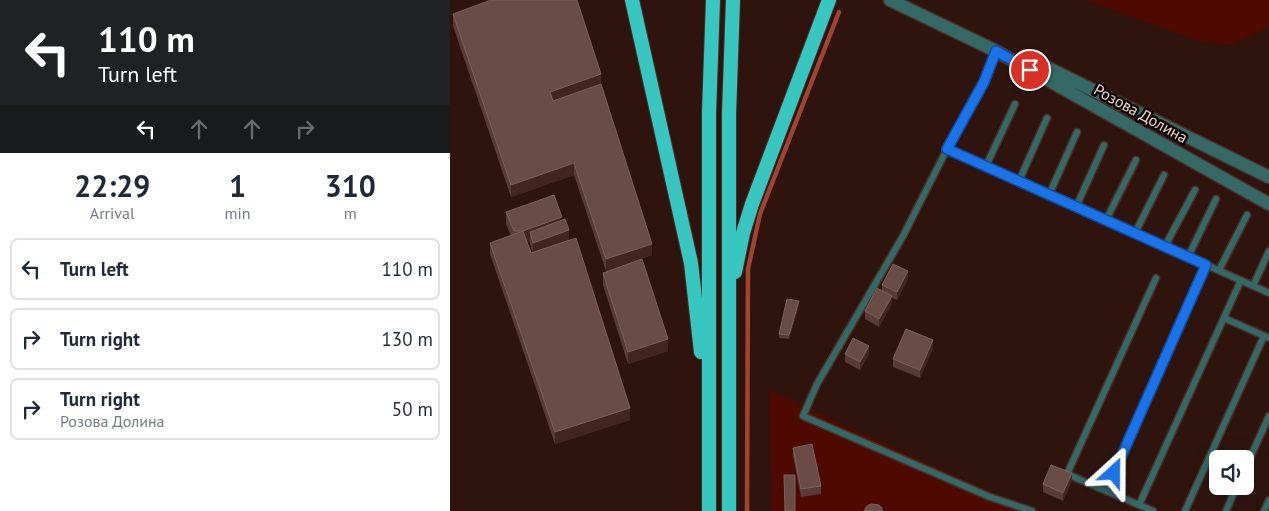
<!DOCTYPE html>
<meta charset="utf-8">
<style>
body{margin:0;font-family:"PT Sans",sans-serif;background:#f6f6f7;color:#1f2937;height:100vh;display:flex;flex-direction:column;font-size:19px;white-space:nowrap}
*{box-sizing:border-box;margin:0}
p{font-size:16px;color:#747a83}
.icon{flex:none;width:28px;height:28px;fill:none;stroke:currentColor;stroke-width:2;stroke-linecap:round;stroke-linejoin:round}
.map{position:relative;flex:1;overflow:hidden}
.sheet{display:flex;flex-direction:column;background:#fff;width:450px}
.sheet>*{flex:none}
.top-card{background:#202124;color:#fff;overflow:hidden}
.fabs{position:absolute;left:759px;top:450px;display:grid;gap:10px}
.fabs a{display:grid;place-items:center;width:45px;height:45px;border-radius:8px;background:#fff;box-shadow:0 5px 20px #0002;font-size:25px}
.pin{position:absolute;display:grid;place-items:center;width:42px;height:42px;color:#fff;margin:-21px;border:2px solid #fff;border-radius:50%;box-shadow:0 1px 5px #0007}
.me{position:absolute;width:55px;margin:-28px;rotate:24deg;stroke-linejoin:round;filter:drop-shadow(0 0 4px #0008)}
.turn{display:flex;align-items:center;gap:18px;height:105px;padding:0 15px;font-size:22px}
.turn .icon{width:65px;height:65px;stroke-width:2.5}
.turn b{display:block;font-size:35px;line-height:42px}
.lanes{display:flex;align-items:center;height:48px;padding:0 15px;background:#0003;justify-content:center;gap:25px;direction:ltr}
.lanes .off{opacity:.35}
.eta{display:flex;justify-content:space-evenly;align-items:center;height:85px;text-align:center}
.eta b{font-size:30px;font-weight:800;line-height:35px}
ul{padding:0;list-style:none}
li{display:flex;align-items:center;gap:15px;height:62px;margin:0 10px 8px;padding:0 5px;border:2px solid #e0e1e3;border-radius:8px}
li div{flex:1}
li b{display:block;font-size:19px}
li em{font-style:normal}
main{display:flex;flex:1;min-height:0}
.map>svg:first-child{display:block}
.green{fill:#4e0900}
.lines{fill:none;stroke-linecap:round;stroke-linejoin:round}
.stream{stroke:#9f4430;stroke-width:4.5}
.service-casing{stroke:#492f29;stroke-width:9}
.tertiary-casing{stroke:#492f29;stroke-width:15}
.trunk-casing{stroke:#492f29;stroke-width:16}
.service{stroke:#346966;stroke-width:6}
.tertiary{stroke:#346966;stroke-width:12}
.trunk{stroke:#38c6c0;stroke-width:14}
.wall{fill:#593b35;fill-rule:evenodd}
.shaded-wall{fill:#42251e}
.building{fill:#684c45;stroke:#7c615b}
.route-casing{stroke:#114b97;stroke-width:12}
.route{stroke:#1a73e8;stroke-width:9}
.labels{text-anchor:middle;dominant-baseline:central;stroke-width:5;stroke-linejoin:round;paint-order:stroke}
.street-label{font-size:16px;fill:#e8d4cf;stroke:#0f0403}
</style>
<main>
<section class="sheet">
<div class="top-card">
<div class="turn"><svg class="icon" aria-label="left" viewBox="0 0 24 24"><path d="M17 20v-9H6M10 6l-5 5 5 5"/></svg><div><b>110 m</b>Turn left</div></div>
<div class="lanes"><svg class="icon" aria-label="left" viewBox="0 0 24 24"><path d="M17 20v-9H6M10 6l-5 5 5 5"/></svg><svg class="icon off" aria-label="ahead" viewBox="0 0 24 24"><path d="M12 20V5M6 11l6-6 6 6"/></svg><svg class="icon off" aria-label="ahead" viewBox="0 0 24 24"><path d="M12 20V5M6 11l6-6 6 6"/></svg><svg class="icon off" aria-label="right" viewBox="0 0 24 24"><path d="M7 20v-9h11M14 6l5 5-5 5"/></svg></div>
</div>
<div class="eta">
<div><b>22:29</b><p>Arrival</p></div>
<div><b>1</b><p>min</p></div>
<div><b>310</b><p>m</p></div>
</div>
<ul>
<li><svg class="icon" aria-label="left" viewBox="0 0 24 24"><path d="M17 20v-9H6M10 6l-5 5 5 5"/></svg><div><b>Turn left</b></div><em>110 m</em></li>
<li><svg class="icon" aria-label="right" viewBox="0 0 24 24"><path d="M7 20v-9h11M14 6l5 5-5 5"/></svg><div><b>Turn right</b></div><em>130 m</em></li>
<li><svg class="icon" aria-label="right" viewBox="0 0 24 24"><path d="M7 20v-9h11M14 6l5 5-5 5"/></svg><div><b>Turn right</b><p>Розова Долина</p></div><em>50 m</em></li>
</ul>
</section>
<div class="map">
<svg width="819" height="511" viewBox="0 0 819 511">
<rect width="100%" height="100%" fill="#2f140e"/>
<path class="green" d="M636 0H819V25L813 30 782 45 751 42Z
M319 390 582 511H322Z"/>
<g class="lines">
<path class="stream" d="M297 511 298 269 310 214 389 12"/>
<defs>
<path id="service" d="M546 51 534 82 497 149 453 236 367 384 353 416 540 497 582 511
M497 149 819 293
M536 166 565 104
M569 181 597 118
M599 195 627 132
M626 207 654 145
M656 220 686 160
M685 233 714 175
M715 246 745 190
M738 257 766 199
M769 270 797 215
M803 286 819 251
M774 318 819 338
M795 469 819 416
M656 491 756 265
M689 505 791 280
M703 511 617 474 706 278
M735 511 814 336
M776 511 787 486
M814 511 819 500"/>
<path id="tertiary" d="M440 0 546 51 819 204
M573 59 594 66 819 177"/>
<path id="trunk" d="M182 0 241 263 251 352
M285 272 293 233 302 204 379 0
M259 511V113L263 0
M279 511V114L283 0"/>
</defs>
<use href="#service" class="service-casing"/>
<use href="#tertiary" class="tertiary-casing"/>
<use href="#trunk" class="trunk-casing"/>
<use href="#service" class="service"/>
<use href="#tertiary" class="tertiary"/>
<use href="#trunk" class="trunk"/>
</g>
<path class="wall" d="M3 14 151 85 202 255 156 271 124 175 61 197 3 26Z
M56 212 112 220 180 420 105 444 40 254V243L61 236 56 224ZM80 241V243L83 253H81L77 242Z
M153 273 218 351 178 364 153 285Z
M458 279 447 300 442 298V304L429 327 415 319V311L432 290V285Z
M349 305 339 339 329 338V334Z
M483 348 470 378 443 367V359Z
M395 354H419L410 370 395 362Z
M343 448 371 486V494L351 497 343 456Z
M622 481 613 501 593 492V484Z"/>
<path class="shaded-wall" d="M151 74V85L100 104V92Z
M124 163V175L61 197V185Z
M112 217V229L80 232V241L73 243V231Z
M119 230V242L83 255V243Z
M202 244V255L156 271V259Z
M458 271V279L447 300V292Z
M442 296V304L429 327V319Z
M349 301V305L339 339V335Z
M218 339V351L178 364V352Z
M483 340V348L470 378V370Z
M419 346V354L410 370V362Z
M180 408V420L105 444V432Z
M622 473V481L613 501V493Z"/>
<path class="building" d="M41 0H127L151 74 100 92 103 101 151 84 202 244 156 259 124 163 61 185 3 14Z
M104 195 112 217 73 231H64L56 212Z
M115 219 119 230 83 243 80 232Z
M73 231 81 253 126 238 180 408 105 432 40 243Z
M192 259 218 339 178 352 153 273Z
M443 264 458 271 447 292 432 285Z
M427 288 442 296 429 319 415 311Z
M337 299 349 301 339 335 329 334Z
M456 329 483 340 470 370 443 359Z
M403 338 419 346 410 362 395 354Z
M362 444 371 486 351 489 343 448Z
M601 465 622 473 613 493 593 484Z
M334 475H345V511H335Z
M421 504 429 505 432 508V511H414L417 506Z"/>
<g class="lines">
<defs>
<path id="route" d="M580 70 546 51 534 82 497 149 756 265 664 473"/>
</defs>
<use href="#route" class="route-casing"/>
<use href="#route" class="route"/>
</g>
<g class="labels">
<g class="street-label">
<text transform="translate(691 113) rotate(29)">Розова Долина</text>
</g>
</g>
</svg>
<div class="fabs">
<a><svg class="icon" aria-label="sound" viewBox="0 0 24 24"><path d="M4 9h4l5-4v14l-5-4H4zM17 9q2 3 0 6"/></svg></a>
</div>
<div class="pin" style="left:580px;top:70px;background:#d93025"><svg class="icon" aria-label="arrive" viewBox="0 0 24 24"><path d="M6 21V4h12l-3 4 3 4H6"/></svg></div>
<svg class="me" style="left:664px;top:473px" viewBox="-20 -20 40 40"><path d="M0-17L14 15 0 8-14 15z" fill="#1a73e8" stroke="#fff" stroke-width="4"/></svg>
</div>
</main>
